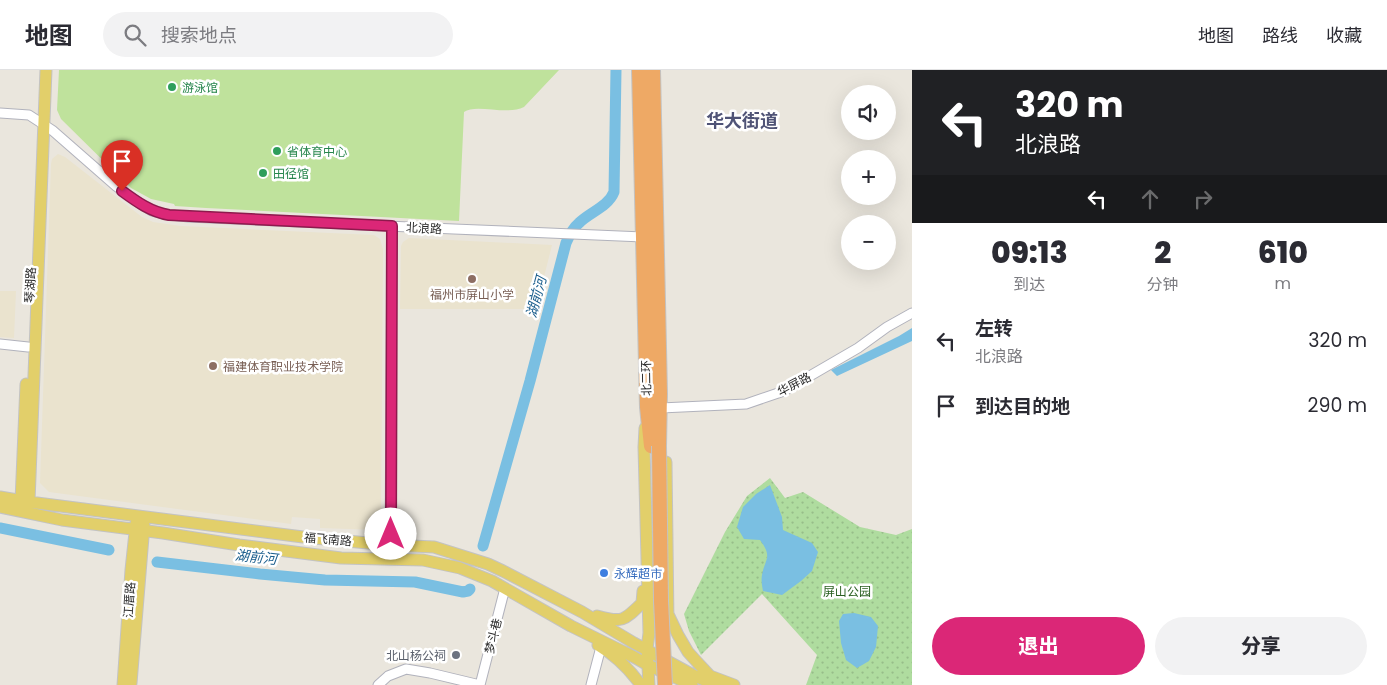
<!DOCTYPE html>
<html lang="zh">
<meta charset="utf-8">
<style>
body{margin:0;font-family:Poppins,"Noto Sans SC",sans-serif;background:#f2f2f3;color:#2b2b33;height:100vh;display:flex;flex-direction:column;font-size:19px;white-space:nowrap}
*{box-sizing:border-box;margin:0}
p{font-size:16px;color:#7c7c81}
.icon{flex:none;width:28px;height:28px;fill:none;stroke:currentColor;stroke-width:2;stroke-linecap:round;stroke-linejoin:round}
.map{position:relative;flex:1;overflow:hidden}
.side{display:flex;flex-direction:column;background:#fff;width:475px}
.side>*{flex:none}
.hud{background:#202124;color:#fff;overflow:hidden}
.controls{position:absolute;left:841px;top:15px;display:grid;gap:10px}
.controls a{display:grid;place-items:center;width:55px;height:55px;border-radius:50%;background:#fff;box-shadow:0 5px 20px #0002;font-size:25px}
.pin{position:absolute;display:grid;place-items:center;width:42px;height:42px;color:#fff;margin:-51px -21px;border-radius:50% 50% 50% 0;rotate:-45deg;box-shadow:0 0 5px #0007}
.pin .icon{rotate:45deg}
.me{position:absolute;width:55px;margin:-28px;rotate:0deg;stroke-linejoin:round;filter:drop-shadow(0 0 4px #0008)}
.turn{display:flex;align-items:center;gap:18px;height:105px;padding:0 20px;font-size:22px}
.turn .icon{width:65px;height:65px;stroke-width:2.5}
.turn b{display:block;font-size:35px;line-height:42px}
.lanes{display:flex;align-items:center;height:48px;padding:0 20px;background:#0003;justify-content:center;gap:25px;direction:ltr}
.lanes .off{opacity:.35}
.eta{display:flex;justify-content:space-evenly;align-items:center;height:85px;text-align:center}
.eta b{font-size:30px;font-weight:800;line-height:35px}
.primary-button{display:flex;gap:10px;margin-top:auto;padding:10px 20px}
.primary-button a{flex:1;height:58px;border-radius:30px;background:#db2777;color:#fff;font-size:20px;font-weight:800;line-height:58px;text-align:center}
.primary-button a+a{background:#f2f2f3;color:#2b2b33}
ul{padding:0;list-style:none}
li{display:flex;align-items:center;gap:15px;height:65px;padding:0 20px}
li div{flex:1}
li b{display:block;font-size:19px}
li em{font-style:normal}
header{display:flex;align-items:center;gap:30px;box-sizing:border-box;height:70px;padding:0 25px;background:#fff;border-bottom:1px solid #e1e1e2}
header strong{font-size:24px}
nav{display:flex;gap:28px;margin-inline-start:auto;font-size:18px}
.search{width:350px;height:45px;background:#f2f2f3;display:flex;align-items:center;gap:12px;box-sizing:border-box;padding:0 18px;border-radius:28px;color:#7c7c81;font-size:19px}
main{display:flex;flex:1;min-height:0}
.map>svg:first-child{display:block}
.education{fill:#eae3ce}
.park{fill:url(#park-dots)}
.pitch{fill:#bfe29c}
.water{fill:#7abfe2}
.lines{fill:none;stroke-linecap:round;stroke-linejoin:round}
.river{stroke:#7abfe2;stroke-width:11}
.minor-casing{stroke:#b1b2bc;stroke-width:11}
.major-casing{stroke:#c3c3c3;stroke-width:13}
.highway-casing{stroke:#c3c3c3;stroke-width:16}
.minor{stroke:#fff;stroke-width:9}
.major{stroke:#e2cf6a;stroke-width:11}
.highway{stroke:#eea965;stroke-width:14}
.highway-bridge-casing{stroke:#c3c3c3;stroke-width:16;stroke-linecap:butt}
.highway-bridge{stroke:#eea965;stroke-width:14}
.route-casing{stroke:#8e194d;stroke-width:12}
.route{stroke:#db2777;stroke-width:9}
.leisure-dot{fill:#2e9e5b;stroke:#fff;stroke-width:2}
.education-dot{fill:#8d6e63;stroke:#fff;stroke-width:2}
.shop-dot{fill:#3f7fe0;stroke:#fff;stroke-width:2}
.worship-dot{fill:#6b7280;stroke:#fff;stroke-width:2}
.labels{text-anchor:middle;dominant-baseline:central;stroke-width:5;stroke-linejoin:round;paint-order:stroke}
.leisure-label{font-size:12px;fill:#27864d;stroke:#fff;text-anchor:start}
.street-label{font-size:12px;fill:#2a2a2a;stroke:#fff}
.education-label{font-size:12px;fill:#785e54;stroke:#fff}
.shop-label{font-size:12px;fill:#366cbe;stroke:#fff;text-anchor:start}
.park-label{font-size:12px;fill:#2a5f21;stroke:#fff}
.worship-label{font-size:12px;fill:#5b616d;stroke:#fff;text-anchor:end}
.water-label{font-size:14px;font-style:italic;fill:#1b5e8d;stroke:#fff}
.district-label{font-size:18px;font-weight:bold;fill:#4f5376;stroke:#fff}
</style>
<header>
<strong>地图</strong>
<div class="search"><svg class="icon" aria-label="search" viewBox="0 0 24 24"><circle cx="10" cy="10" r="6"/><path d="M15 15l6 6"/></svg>搜索地点</div>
<nav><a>地图</a><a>路线</a><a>收藏</a></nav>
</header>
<main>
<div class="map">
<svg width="912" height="615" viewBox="0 0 912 615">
<defs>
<pattern id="park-dots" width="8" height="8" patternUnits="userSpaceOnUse" patternTransform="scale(1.25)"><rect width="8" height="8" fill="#afdc9f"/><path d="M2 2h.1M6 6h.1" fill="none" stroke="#97bd89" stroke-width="1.8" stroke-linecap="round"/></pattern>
</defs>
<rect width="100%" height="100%" fill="#eae6dd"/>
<path class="education" d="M58 84 65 87 142 147 153 152 181 156 374 165 380 169 383 179 381 452 379 460 320 458V449L292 447 291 454 49 422 40 413 51 94 52 89Z
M409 168 552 175 536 239H400L401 176 403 172Z
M0 221H16L14 268 0 267Z"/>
<path class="park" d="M770 408 785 428 803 422 860 457 896 465 912 459V615H806L817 585 762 524 701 585 689 561 684 544 725 462 747 426Z"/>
<path class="pitch" d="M59 0H559L524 37C507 46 476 33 464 42L459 151 206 138 175 136 174 134 151 129 131 118 61 49 57 40Z"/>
<path class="water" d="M912 258V271L837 306 831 300 899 266Z
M770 415 782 447 783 460 812 473 818 482 812 501 801 511 782 525 763 521C762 516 761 510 762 505 765 488 773 488 760 470L744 469 737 457 743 437 756 424Z
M854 543 871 547 878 556 876 577 869 591 857 598 846 590 841 573 839 551 843 544Z"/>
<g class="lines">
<path class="river" d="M0 458 109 480
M483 476 530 311 566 173C569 166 573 158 579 153 590 142 608 137 614 122L616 0
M157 492 260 504 325 510 415 512 463 522 468 521 470 519"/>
<defs>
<path id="minor" d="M0 43 29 45 52 60 116 116 142 135 152 141 163 144 188 147 454 159 643 167
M0 274 28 277
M661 338 746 334 784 321 858 278 887 257 912 243
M390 475 392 157
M378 615 388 606 406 599 430 603 480 615
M480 615 505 518
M591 615 601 577"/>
<path id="major" d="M645 358 644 377 649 563 647 579 649 615
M666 392 668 551
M0 427 29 432 303 467 390 475 434 477 488 494 503 501 582 542 634 573 695 606 716 615
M21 431 26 314
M29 432 46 0
M0 437 62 450 163 463 239 475 341 488 423 490 460 498 492 511 571 556 634 587 648 595 692 615
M668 544 678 565 688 582 697 592 710 606 734 615
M597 546C622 553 624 551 642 533L643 521
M598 575C615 585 630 600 641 615
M131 613 144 455
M123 615 131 500 136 453"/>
<path id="highway" d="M639 0 647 337 651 376
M653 0 660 324 659 376"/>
</defs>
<use href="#minor" class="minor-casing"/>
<use href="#major" class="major-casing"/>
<use href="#highway" class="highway-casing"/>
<use href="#minor" class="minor"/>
<use href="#major" class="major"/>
<use href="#highway" class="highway"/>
<defs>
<path id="highway-bridge" d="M659 376 661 531 665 615"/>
</defs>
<use href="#highway-bridge" class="highway-bridge-casing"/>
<use href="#highway-bridge" class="highway-bridge"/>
</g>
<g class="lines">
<defs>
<path id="route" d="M122 121C137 132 151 142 169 145L392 156 391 464"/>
</defs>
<use href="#route" class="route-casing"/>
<use href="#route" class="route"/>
</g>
<g class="leisure-dot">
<circle cx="172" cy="17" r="5"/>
<circle cx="277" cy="81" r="5"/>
<circle cx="263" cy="103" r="5"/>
</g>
<g class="education-dot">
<circle cx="472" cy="209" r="5"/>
<circle cx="213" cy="296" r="5"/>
</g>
<circle class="shop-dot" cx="604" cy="503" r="5"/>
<circle class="worship-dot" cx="456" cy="585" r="5"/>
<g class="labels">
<g class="leisure-label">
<text x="182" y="17">游泳馆</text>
<text x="287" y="81">省体育中心</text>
<text x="273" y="103">田径馆</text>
</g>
<g class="street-label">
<text transform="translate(424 158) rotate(3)">北浪路</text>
<text transform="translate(30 215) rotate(-87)">琴湖路</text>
<text transform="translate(646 308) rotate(-91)">北二环</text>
<text transform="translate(794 314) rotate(-28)">华屏路</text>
<text transform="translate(328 469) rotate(5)">福飞南路</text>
<text transform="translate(129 530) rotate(-86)">江厝路</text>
<text transform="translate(493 566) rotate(-76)">梦斗巷</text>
</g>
<g class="education-label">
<text x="472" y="224">福州市屏山小学</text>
<text x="223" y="296" text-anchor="start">福建体育职业技术学院</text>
</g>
<g class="shop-label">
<text x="614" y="503">永辉超市</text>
</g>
<g class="park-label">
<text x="847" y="521">屏山公园</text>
</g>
<g class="worship-label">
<text x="446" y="585">北山杨公祠</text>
</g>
<g class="water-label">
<text transform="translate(536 227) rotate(-75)">湖前河</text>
<text transform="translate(256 487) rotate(6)">湖前河</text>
</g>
<g class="district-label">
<text x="742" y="50">华大街道</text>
</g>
</g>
</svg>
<div class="controls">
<a><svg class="icon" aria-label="sound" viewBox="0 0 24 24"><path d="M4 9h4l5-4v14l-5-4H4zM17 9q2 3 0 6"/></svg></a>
<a>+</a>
<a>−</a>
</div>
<div class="pin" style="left:122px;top:121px;background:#d93025"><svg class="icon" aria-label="arrive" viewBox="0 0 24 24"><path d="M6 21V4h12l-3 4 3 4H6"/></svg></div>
<svg class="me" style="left:391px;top:464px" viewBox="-20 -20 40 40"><circle r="19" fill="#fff"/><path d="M0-13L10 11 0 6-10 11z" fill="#db2777"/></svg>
</div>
<section class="side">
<div class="hud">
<div class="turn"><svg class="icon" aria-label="left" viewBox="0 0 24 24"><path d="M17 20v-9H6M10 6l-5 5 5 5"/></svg><div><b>320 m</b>北浪路</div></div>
<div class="lanes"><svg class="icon" aria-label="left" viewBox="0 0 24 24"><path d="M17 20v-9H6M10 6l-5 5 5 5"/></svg><svg class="icon off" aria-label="ahead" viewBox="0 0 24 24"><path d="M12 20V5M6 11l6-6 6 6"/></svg><svg class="icon off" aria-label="right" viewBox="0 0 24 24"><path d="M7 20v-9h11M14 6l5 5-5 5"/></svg></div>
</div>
<div class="eta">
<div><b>09:13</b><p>到达</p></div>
<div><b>2</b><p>分钟</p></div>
<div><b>610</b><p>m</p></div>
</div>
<ul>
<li><svg class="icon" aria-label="left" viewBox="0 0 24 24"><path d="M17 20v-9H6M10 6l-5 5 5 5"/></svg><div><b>左转</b><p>北浪路</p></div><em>320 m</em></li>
<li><svg class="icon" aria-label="arrive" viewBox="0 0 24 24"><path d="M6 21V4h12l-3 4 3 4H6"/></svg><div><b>到达目的地</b></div><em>290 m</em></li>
</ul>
<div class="primary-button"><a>退出</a><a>分享</a></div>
</section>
</main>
